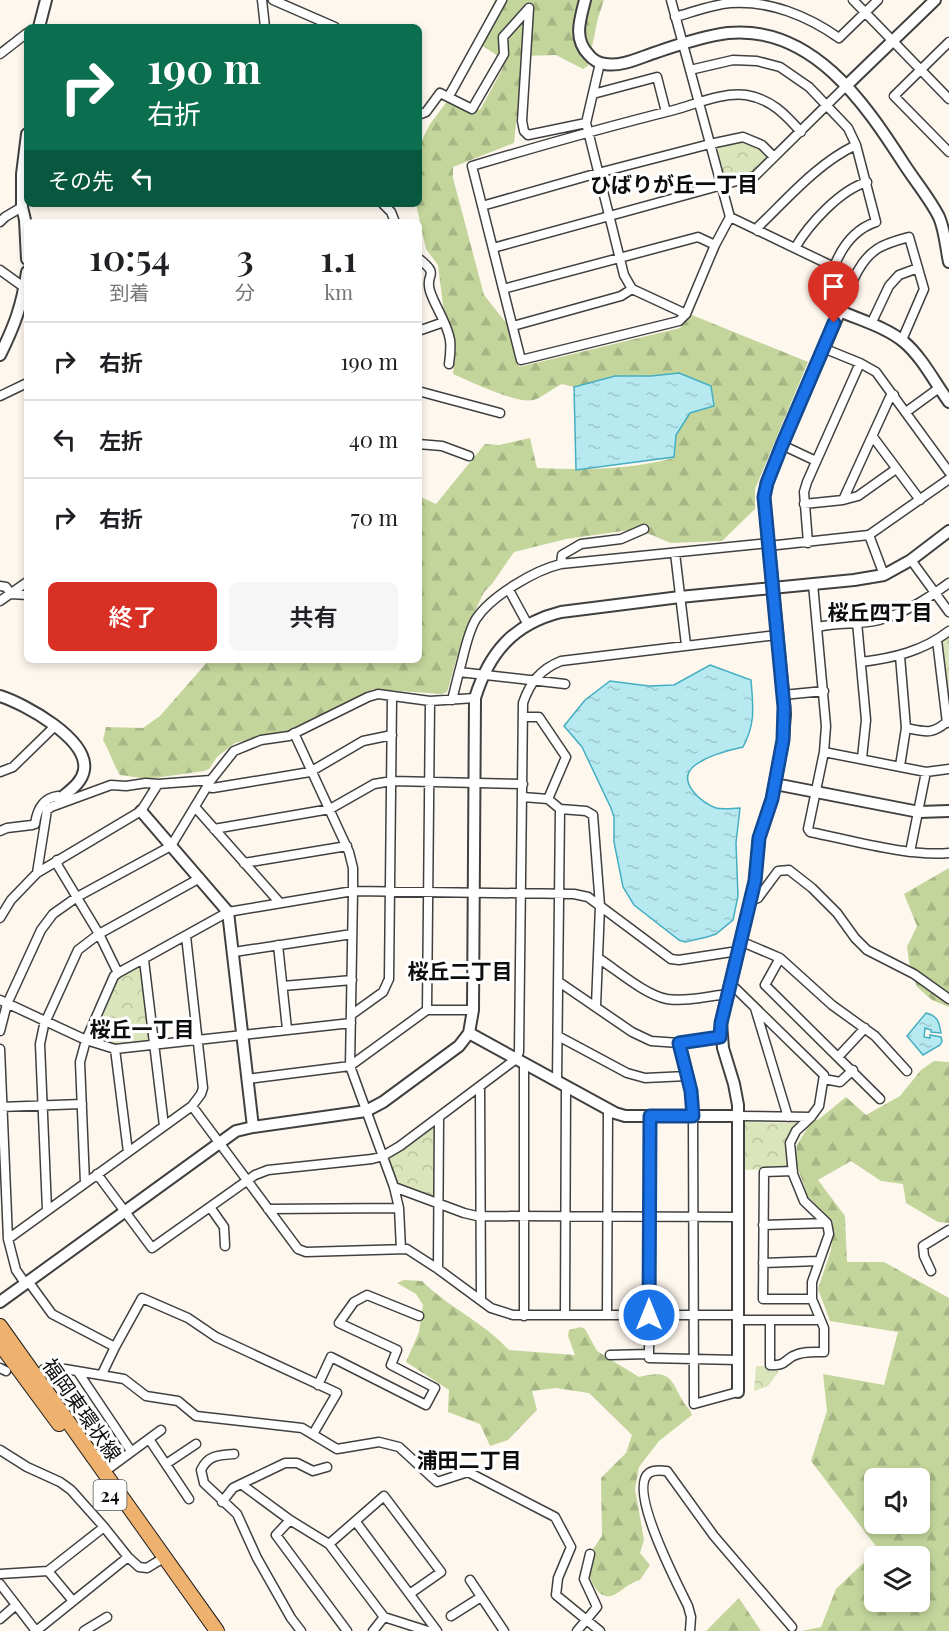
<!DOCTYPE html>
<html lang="ja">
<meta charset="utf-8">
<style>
body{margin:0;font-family:"Playfair Display","Noto Sans JP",serif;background:#f6f6f6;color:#202124;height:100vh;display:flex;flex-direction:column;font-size:22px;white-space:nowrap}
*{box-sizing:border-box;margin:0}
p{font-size:20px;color:#757577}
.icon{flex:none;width:33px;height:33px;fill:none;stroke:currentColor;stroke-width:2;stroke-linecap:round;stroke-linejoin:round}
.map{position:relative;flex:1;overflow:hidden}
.sheet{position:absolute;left:24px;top:219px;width:398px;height:444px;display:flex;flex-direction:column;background:#fff;border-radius:9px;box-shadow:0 3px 9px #0003}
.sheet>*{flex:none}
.hud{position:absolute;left:24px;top:24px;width:398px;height:183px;border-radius:9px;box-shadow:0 3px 9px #0003;background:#0b6e4f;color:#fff;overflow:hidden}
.tools{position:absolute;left:864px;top:1468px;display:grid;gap:12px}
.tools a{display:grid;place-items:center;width:66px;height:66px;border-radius:9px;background:#fff;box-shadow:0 3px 9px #0003;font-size:30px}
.pin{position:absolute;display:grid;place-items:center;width:51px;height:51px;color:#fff;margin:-62px -26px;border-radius:50% 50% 50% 0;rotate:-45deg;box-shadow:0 0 6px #0007}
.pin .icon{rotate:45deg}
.me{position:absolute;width:66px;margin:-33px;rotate:0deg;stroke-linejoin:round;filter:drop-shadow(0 0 4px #0008)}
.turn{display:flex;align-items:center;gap:21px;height:126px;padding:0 24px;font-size:27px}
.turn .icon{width:78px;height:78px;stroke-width:2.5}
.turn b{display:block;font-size:42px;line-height:51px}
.then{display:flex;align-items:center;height:57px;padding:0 24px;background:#0003;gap:12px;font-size:22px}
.eta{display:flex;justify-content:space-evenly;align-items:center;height:102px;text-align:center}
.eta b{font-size:36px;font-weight:600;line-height:42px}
.primary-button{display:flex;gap:12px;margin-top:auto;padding:12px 24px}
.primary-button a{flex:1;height:69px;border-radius:9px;background:#d93025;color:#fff;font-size:24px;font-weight:600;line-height:69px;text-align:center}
.primary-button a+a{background:#f6f6f6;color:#202124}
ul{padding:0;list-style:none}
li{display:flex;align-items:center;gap:18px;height:78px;padding:0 24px;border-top:2px solid #e0e0e0}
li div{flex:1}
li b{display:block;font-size:22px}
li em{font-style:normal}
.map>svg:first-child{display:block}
.forest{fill:url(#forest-firs);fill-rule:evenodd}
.park{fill:url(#park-crowns)}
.water{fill:url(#water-ripples);stroke:#44aec2;stroke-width:1.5}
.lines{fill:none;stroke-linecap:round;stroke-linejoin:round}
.minor-casing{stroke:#404040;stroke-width:11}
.tertiary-casing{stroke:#404040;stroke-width:14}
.primary-casing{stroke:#1e1e1e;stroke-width:16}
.minor{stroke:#fff;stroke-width:8}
.tertiary{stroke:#fff;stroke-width:10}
.primary{stroke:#eeb16e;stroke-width:14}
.route-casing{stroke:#114b97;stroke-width:15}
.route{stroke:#1a73e8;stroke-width:10}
.labels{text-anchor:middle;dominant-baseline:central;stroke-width:6;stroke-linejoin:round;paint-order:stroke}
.shield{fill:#fff;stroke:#565656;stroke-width:1.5}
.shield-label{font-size:18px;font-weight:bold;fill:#0d0d0d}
.street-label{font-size:20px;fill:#0d0d0d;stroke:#fff}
.neighbourhood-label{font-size:21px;font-weight:bold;fill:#0d0d0d;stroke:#fff}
</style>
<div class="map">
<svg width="949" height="1631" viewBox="0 0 949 1631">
<defs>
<pattern id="forest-firs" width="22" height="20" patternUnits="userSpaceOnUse" patternTransform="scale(1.5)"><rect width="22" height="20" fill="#c3d59b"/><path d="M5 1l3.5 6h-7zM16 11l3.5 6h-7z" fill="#a6b684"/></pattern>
<pattern id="park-crowns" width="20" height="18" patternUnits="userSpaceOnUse" patternTransform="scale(1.5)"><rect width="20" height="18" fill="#dbe5bb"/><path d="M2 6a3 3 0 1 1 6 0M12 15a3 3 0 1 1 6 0" fill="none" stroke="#bbc3a0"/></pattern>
<pattern id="water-ripples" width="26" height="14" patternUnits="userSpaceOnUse" patternTransform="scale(1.5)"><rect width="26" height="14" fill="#b7e9f1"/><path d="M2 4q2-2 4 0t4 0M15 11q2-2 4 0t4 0" fill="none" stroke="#9cc7cd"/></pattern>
</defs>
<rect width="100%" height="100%" fill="#fef7ee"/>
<path class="forest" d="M495 0H604L598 18 588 66 583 69 556 55 523 56 514 143 453 167V178L484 295 507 324 519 367 680 328 692 315 808 362 755 489V509L722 541 671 543 637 529 566 539 514 552 492 584 484 592 462 639 447 692 442 694 373 689 292 730 235 743 217 757 209 769 204 771 148 779 120 775C113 764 110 752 103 740L106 727 143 728 160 716 209 660H418L419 493 421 497 436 504 485 444 499 445 530 438 537 468C583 470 629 470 673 458L676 435 690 413 679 373 651 376H615L574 387 562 384C553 388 542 398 533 400 517 404 469 381 453 374L456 346 444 313 438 265 426 249 416 204H418L419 146 430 124 448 100 480 110 503 68 498 56 475 41Z
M949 868V1007L932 1000 917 987 910 968 907 947 917 926 904 894Z
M934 1061 949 1062V1223L938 1222 906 1203 903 1184 881 1181 851 1161 818 1180 845 1216 847 1262H884L949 1298V1631H802L821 1627 836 1589 878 1549 811 1461 827 1411 823 1374 884 1385 898 1332 830 1321 818 1289 831 1250 833 1222 808 1197 795 1160 797 1145 811 1122 819 1119 846 1097 866 1115 900 1096 921 1070ZM874 1479H920V1524H874ZM874 1557H920V1602H874Z
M404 1280 422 1281C448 1307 483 1322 509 1350L575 1355 568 1336 569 1330 581 1327 585 1329 597 1351 639 1377C672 1369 670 1379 684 1403 687 1407 690 1409 692 1415L659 1441 639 1467 635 1489 644 1540 640 1553 650 1565 640 1580C629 1583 623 1590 614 1595 596 1603 589 1574 584 1562L602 1536 601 1478 626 1453 632 1435 589 1393 556 1388 532 1391 537 1410 508 1440 490 1446 480 1424 448 1412 449 1390 406 1362 419 1332 423 1305 416 1294 397 1283Z
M739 1598 761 1631H706Z"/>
<path class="park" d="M738 141C751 142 759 147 769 156V159L751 174 722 181 715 145Z
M949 636V711L942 645 943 640Z
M137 967H143L150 1041 116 1047 91 1038 117 978Z
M745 1122 796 1123C791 1141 782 1140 788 1165L783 1168 741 1170 742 1127Z
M436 1124V1198L396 1183 386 1158 402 1150Z
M756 1366H767L769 1371H779L768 1386 754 1391Z"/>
<path class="water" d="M679 373 711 386 714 406 690 413 676 435 674 457 576 470 574 387 615 376H651Z
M710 665 751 680C753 706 756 723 743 747 727 751 708 755 694 766 676 781 701 803 716 808 723 810 733 808 740 808L736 843 738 896 733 920 716 934 707 937 685 942 679 940 634 905 623 887 614 842V817L611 808 582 747 564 726 585 700 610 681 649 686 674 685Z
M926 1013C938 1016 939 1022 941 1033L931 1032V1030L925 1028 924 1037 930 1038V1035L941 1037 942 1041 940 1045 923 1055 907 1036Z"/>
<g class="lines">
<defs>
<path id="minor" d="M262 0 265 27
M273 0 335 27
M671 0C690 72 711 145 730 217L715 245 686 314 679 321 521 360 472 166C539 146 606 127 674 110 696 104 723 92 746 95 771 99 785 114 801 132
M853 0 949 99
M529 8 522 121 524 131 528 135 586 123
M675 17C693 12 711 5 730 3 769 0 808 16 839 38L878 0
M949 42 894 96 949 152
M0 54 27 33
M600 63 586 123 624 275 632 289 686 314
M690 70 733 60 757 61 780 67 809 87 848 128 856 145 876 222C855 229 842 246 834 267L730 217
M593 94 657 77 666 112
M449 96 502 0
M418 115 426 112 440 93 472 109 504 54 503 37 529 8
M383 204 391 212 395 222
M482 206 598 173 710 144 743 137 762 145 774 157
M0 222 5 217 22 207
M758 231 759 226C789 197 818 163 856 145
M493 248 755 176 847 85
M795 248C809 224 840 190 867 182
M418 258C442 277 424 272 430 291 435 307 447 322 450 340 451 348 450 357 449 364
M0 270 25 288
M503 289 698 237 715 245
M840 311C849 291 857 262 877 249 886 243 898 240 909 237L924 289 902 340
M871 324 889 286 899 275 918 268
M513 326 621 296 632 289
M418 331 444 322
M823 348 860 363 876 372 949 472
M418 391 500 413
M0 396 27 383
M906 412 939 388
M873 437 920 500
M418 444 442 446 469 456
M782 445 816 461
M843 500 858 496 896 469
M804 504 843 500 890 397 894 395
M869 535 884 575
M808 543 804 492 807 482 860 363
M768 546 869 535 949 479
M675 553 686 645
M911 560 949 612
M561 564 562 555 581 544 621 539 644 529
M813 584 826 726 824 752 808 829 810 832C850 840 910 857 949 853
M0 586 6 587 11 594
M509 590 528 625
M11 594 27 595
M0 601 27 582
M857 622 866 720 862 758
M818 627C838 622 859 625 879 620 905 613 927 599 949 583
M937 640 947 723
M900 656 906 728 900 766
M861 662C894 658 923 651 949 631
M565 684 459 672C464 655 467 634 476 619 491 596 535 570 561 564L768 543
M783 695 824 691
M452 700 459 672
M523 717H539L566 757 548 799
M906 728C926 732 933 735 949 720
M294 733 349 852 353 868V891L350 1066 394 1187 399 1208 401 1249
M824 752 926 772 949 769
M0 772 13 767 54 727
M207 787 213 788 310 772 363 741 392 735
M523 797 548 799 560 809 586 811 593 815 600 906 596 1006
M51 807 111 785 126 786 146 783 158 784 211 780
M195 807 280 903
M214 829 330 809 374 784 392 781 523 784
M0 831 7 828 32 825 35 824C37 810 42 798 58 796L60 799
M910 852 926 772
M57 860 58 866 99 934 118 973
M244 863 347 846
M37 873 141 811 158 784
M751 901 758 898 778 871 789 870 812 888 837 913 855 938 867 950 914 974 949 999
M0 918 11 900 37 873 47 810 53 806
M740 941 780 958 832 1005 875 1036 907 1071
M278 945 287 1029
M234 952 352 934
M598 958C617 970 645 995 667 999 687 1002 709 996 728 994
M780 958 765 985 880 1099
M144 960 164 1126
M559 982 632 1032 651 1041 679 1043 720 1037
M731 984 824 1075 819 1106 811 1117 796 1131 790 1143 793 1174 804 1201 827 1223 829 1234 812 1282V1299L824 1328V1352C814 1352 803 1351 793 1356 783 1362 784 1366 770 1365V1320
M283 986 352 980
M0 1000 86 1040 115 1049 351 1023
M755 1008 788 1117
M427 1010H473
M351 1015 383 992 389 979 392 697
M0 1031 7 1004 41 930 53 914 77 897 171 846 211 780 234 751 261 740 289 736 368 697 378 694 430 701 475 698
M558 1036 627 1073 645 1078 687 1076
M679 1043 691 1091 693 1116 694 1404 738 1392
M0 1049 8 1239 16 1270 25 1283
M115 1049 128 1152
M838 1057 865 1028
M247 1079 350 1066 427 1010 430 701
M824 1079 840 1082 853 1070
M557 1081 560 809
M480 1087 481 1300
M192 1106 298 1249 306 1252 407 1249 438 1269 491 1308 513 1315H738
M0 1107 82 1104
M650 1116 649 1358 738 1360
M738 1116 811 1117
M793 1171 764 1172 763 1299H812
M97 1174 152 1248 255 1175 268 1170 372 1159 383 1156 400 1146 516 1059 519 1052 523 703C530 682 541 669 561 661L777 635
M85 1183 80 1062 86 1040 114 976 118 973 228 912 353 891 574 894 588 897 671 959 679 960 738 951
M394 1187 464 1213 477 1216 738 1217
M210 1207 224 1227 225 1246
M268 1209 399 1208
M47 1210 40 1044 44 1025 78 950 99 934 200 878
M763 1225 827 1223
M8 1239 192 1106 201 1094 203 1088 186 936
M763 1263 818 1261
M438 1269 439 1117
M931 1271 924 1256 923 1246 949 1230
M28 1281 52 1314 115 1347
M565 1315 566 1086
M607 1315 608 1110
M524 1316V1063
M738 1320H820
M610 1355 649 1354
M0 1368 6 1371
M44 1369H65L124 1379 146 1396 178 1401 196 1416 302 1428 337 1449 379 1442 399 1447 437 1482 468 1472 555 1517 571 1547 558 1578 556 1595 600 1631
M78 1372 131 1451
M102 1374 115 1347 142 1298 188 1318 216 1337 337 1393 313 1434
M318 1385 331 1357 426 1405 435 1388 391 1365 397 1350 339 1323 354 1302 367 1295 419 1316
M149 1439 189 1499
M0 1450 27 1467 60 1482 71 1490 104 1527 128 1557 139 1567 147 1568 165 1557
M234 1454C219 1455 208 1455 201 1470L204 1483 237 1514 257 1558 291 1618 301 1631
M166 1464 196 1444
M104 1472 161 1430
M241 1484 285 1463H297L313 1471 327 1467
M222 1502 233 1488 241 1484 290 1520 329 1544 384 1617 428 1631
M290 1520 276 1535 347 1631
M356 1522 437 1631
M329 1544 384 1496 441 1572 411 1593
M48 1571 73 1601
M0 1574 48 1571 104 1527
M470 1580 504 1631
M0 1584 36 1631
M451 1616 481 1597
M0 1619 16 1605
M36 1631 128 1557
M84 1631 107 1617
M373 1631 384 1617
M577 1631 597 1607 584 1579 590 1554
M690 1631 691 1617 688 1606C678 1585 627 1489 649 1473 655 1469 662 1471 667 1471L714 1536 792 1627"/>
<path id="tertiary" d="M585 0C580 20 573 39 589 55 593 60 599 63 605 64 622 67 641 57 657 52 680 44 704 36 728 33 812 25 864 102 904 164 915 181 930 199 939 217 945 231 946 248 949 262
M39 27 46 0
M847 85 935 0
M27 134 22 174V207L25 220 27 259
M0 355C15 325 22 305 27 272
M0 696C25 704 89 739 84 770 82 783 69 791 60 799
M775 784 919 812 949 811
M141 811 228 912 253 1127
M469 1033 615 1113 625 1116H738
M0 1302 236 1131 253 1127 366 1111 383 1102 459 1046 469 1033 473 1010 475 698C489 653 513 624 561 612L680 597 854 580 884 575 911 560 949 531
M738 1392V1105L734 1084 723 1048 721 1023 755 881 759 838 772 799 783 740 785 714 764 497 767 483 782 445 840 311C860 320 886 327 904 342 922 357 935 383 949 402"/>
<path id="primary" d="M0 1326 217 1631
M0 1344 59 1424"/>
</defs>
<use href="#minor" class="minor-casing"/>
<use href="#tertiary" class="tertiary-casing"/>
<use href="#primary" class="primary-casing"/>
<use href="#minor" class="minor"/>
<use href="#tertiary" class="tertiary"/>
<use href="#primary" class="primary"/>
</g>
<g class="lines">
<defs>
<path id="route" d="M649 1315 650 1116H693L691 1091 679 1043 720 1037 721 1023 755 881 759 838 772 799 783 740 784 707 764 497 767 483 782 445 834 323"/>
</defs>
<use href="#route" class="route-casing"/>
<use href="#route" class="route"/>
</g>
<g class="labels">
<rect class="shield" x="93.5" y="1480" width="33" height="30" rx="4.5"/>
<g class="shield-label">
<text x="110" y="1495">24</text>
</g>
<g class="street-label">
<text transform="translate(83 1409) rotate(55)">福岡東環状線</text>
</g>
<g class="neighbourhood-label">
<text x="674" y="183">ひばりが丘一丁目</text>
<text x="880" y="611">桜丘四丁目</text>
<text x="460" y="970">桜丘二丁目</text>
<text x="142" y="1028">桜丘一丁目</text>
<text x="469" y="1459">浦田二丁目</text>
</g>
</g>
</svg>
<div class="tools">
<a><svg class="icon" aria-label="sound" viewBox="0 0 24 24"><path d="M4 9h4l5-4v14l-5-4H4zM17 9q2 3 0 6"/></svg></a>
<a><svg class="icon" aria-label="layers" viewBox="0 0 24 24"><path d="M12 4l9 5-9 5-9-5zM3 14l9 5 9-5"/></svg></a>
</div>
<div class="pin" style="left:834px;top:323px;background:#d93025"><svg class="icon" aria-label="arrive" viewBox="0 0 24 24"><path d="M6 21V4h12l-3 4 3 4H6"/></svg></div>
<svg class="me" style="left:649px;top:1315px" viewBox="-20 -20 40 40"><circle r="17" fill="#1a73e8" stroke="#fff" stroke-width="3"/><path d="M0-11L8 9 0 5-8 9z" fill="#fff"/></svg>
<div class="hud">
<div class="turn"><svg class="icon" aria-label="right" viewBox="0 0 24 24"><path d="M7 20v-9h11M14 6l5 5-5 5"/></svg><div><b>190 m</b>右折</div></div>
<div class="then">その先<svg class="icon" aria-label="left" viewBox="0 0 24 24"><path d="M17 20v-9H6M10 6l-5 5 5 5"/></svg></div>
</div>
<section class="sheet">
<div class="eta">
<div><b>10:54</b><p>到着</p></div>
<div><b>3</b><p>分</p></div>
<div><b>1.1</b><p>km</p></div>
</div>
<ul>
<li><svg class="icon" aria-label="right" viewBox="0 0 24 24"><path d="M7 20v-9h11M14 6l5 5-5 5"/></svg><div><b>右折</b></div><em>190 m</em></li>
<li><svg class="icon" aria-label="left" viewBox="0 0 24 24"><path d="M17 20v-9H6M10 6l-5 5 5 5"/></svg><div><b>左折</b></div><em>40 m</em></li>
<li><svg class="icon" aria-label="right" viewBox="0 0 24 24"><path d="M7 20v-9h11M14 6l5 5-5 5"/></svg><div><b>右折</b></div><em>70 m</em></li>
</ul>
<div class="primary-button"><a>終了</a><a>共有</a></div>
</section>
</div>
